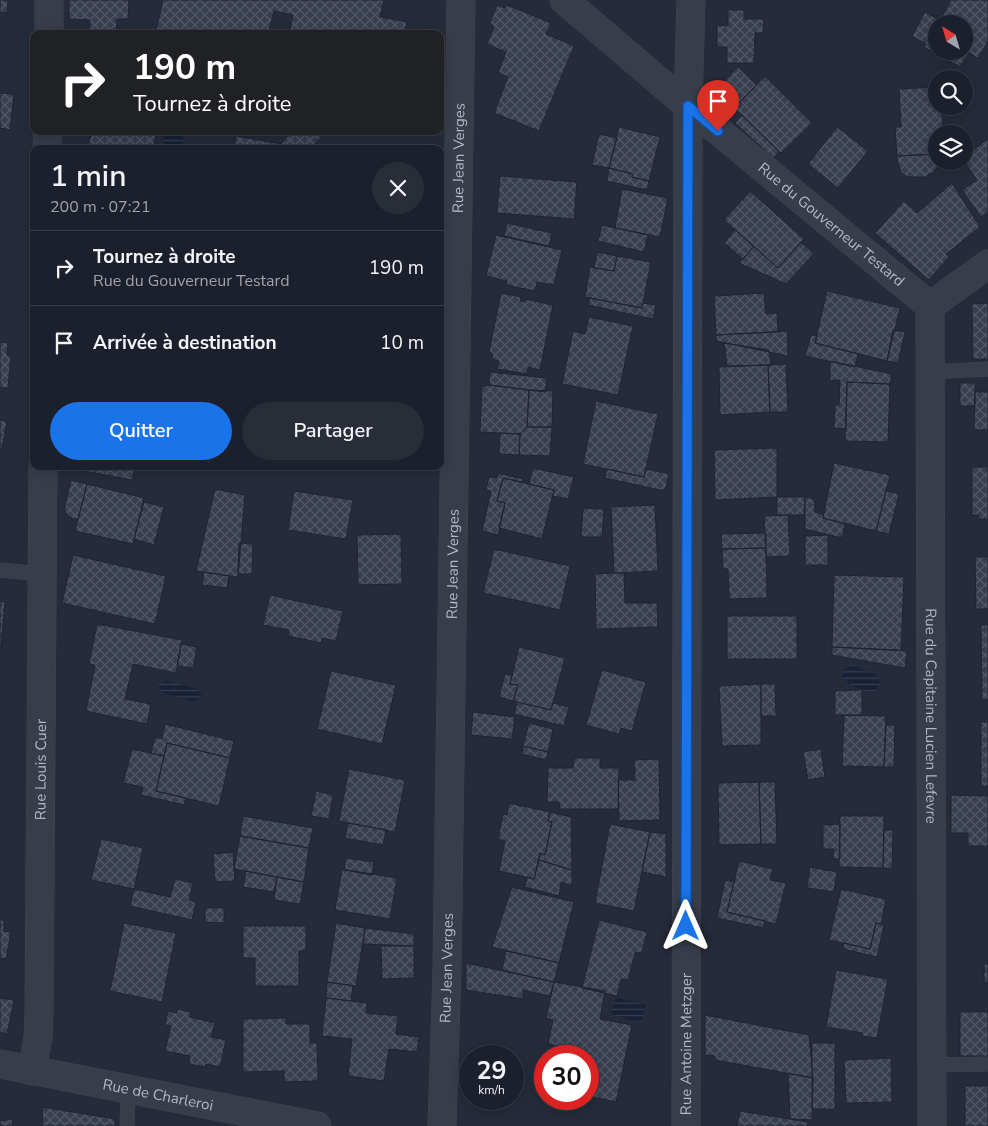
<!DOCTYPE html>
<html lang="fr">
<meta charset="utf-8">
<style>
body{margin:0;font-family:"Nunito Sans",sans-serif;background:#292d38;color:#f1f3f6;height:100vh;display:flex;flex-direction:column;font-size:19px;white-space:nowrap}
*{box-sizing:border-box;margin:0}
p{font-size:16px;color:#a0a3a9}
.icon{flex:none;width:28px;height:28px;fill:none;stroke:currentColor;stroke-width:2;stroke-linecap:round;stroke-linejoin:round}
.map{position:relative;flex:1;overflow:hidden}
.side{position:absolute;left:30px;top:145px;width:414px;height:325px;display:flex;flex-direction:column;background:#1c202c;border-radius:10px;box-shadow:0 2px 12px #0003,0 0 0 1px #3a3e48}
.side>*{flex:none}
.top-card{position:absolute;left:30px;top:30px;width:414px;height:105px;border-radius:10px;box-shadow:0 2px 12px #0003,0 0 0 1px #3a3e48;background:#202124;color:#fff;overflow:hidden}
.needle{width:32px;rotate:323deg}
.tools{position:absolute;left:928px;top:15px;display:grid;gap:10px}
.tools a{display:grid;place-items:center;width:45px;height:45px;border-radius:50%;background:#1c202c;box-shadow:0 2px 12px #0003,0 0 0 1px #3a3e48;font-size:25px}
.speed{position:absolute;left:459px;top:1045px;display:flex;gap:10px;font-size:25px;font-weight:700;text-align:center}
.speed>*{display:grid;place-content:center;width:65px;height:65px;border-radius:50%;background:#1c202c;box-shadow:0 2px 12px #0003,0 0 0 1px #3a3e48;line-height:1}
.speed small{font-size:12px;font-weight:400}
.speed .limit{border:8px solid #d22;background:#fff;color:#111}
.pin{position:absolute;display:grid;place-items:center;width:42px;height:42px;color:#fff;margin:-51px -21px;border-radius:50% 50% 50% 0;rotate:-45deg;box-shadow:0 0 5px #0007}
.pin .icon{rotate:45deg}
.me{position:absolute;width:55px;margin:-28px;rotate:0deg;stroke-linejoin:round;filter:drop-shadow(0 0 4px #0008)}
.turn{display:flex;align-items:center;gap:18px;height:105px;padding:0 20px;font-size:22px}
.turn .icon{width:65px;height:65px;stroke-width:2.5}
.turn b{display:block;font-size:35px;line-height:42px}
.round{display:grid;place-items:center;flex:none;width:52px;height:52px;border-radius:26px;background:#292d38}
.overview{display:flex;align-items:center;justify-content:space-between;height:85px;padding:0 20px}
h1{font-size:30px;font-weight:600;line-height:38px}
.cta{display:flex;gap:10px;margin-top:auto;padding:10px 20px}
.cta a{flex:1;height:58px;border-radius:30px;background:#1a73e8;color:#fff;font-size:20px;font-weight:600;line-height:58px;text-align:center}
.cta a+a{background:#292d38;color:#f1f3f6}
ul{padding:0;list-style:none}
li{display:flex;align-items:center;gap:15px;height:75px;padding:0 20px;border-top:1px solid #3a3e48}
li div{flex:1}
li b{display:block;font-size:19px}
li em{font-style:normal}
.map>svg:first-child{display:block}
.water{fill:url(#water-rules)}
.building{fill:url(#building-cross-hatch);stroke:#1f2431;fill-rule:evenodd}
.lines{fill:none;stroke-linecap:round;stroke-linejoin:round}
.service-casing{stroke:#414653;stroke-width:15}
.minor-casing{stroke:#414653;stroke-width:29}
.tertiary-casing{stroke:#414653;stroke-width:29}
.service{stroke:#383d4a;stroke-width:14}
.minor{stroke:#383d4a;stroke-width:28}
.tertiary{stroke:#383d4a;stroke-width:28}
.route-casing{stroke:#114b97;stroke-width:12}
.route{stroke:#1a73e8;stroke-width:9}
.labels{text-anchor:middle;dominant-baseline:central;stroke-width:5;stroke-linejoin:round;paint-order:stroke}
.street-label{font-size:15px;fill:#b4b8c6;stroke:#1d222f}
</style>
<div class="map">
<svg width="988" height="1126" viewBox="0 0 988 1126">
<defs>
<pattern id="water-rules" width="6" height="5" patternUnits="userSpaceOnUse" patternTransform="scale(1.25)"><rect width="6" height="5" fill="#192137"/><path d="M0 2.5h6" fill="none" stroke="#383f52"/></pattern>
<pattern id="building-cross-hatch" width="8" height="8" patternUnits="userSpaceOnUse" patternTransform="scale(1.25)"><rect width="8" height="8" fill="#373e50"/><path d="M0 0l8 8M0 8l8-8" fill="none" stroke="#525868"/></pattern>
</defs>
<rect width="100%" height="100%" fill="#252b3a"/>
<path class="water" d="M170 131 183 132V149H165L163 135Z
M853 665 876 675 881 682 876 691C863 694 850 686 842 676L845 669Z
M166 681 198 689 202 696 193 702 161 692 158 685Z
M616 997 646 1005 641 1023 611 1014Z"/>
<path class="building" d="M0 0H8L7 13 0 12Z
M69 0H129L128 19H117L116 34 89 33 90 20 69 19Z
M163 0H384L380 17 407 22 404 34H289L293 15 274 11 268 34H168L156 31Z
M951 0H988V41L978 58 969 53 960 67 924 47 926 44 912 36 925 12 940 20ZM936 24H964V51H936Z
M497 5 505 8 507 5 551 23 546 34 574 46 539 131 494 113 508 77 498 73 506 52 487 44 494 27 490 23Z
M728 10H744V19H764L763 33H755L754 63H727V47H717V25L728 26Z
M738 67 756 85 734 108 716 90Z
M765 76 812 123 781 153 734 108Z
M936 87V106H948V114H942L943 134H936V154L897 156 895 127H901L899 89Z
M0 93 14 94 10 130 0 128Z
M742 115 779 151 773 158 735 123Z
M619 127 660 137 649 181 632 177 633 174 609 168Z
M837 127 868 151 838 188 808 164Z
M72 131H157L153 149H99L88 146 91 135Z
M292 131H327L310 149H234L236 136 281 144Z
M599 134 617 138 609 168 592 165Z
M988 139V212L981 217 962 190 977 180 964 161V156Z
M936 154V161L939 163 935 171 925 177H907L901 172 898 163 897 156Z
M609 168 633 174 632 177 649 181 647 190 607 181Z
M500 176 577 182 574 219 497 213Z
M952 183 980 227 946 254 949 257 929 280 875 233 904 201 917 213Z
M622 189 668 198 660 237 615 228Z
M750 191 804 239 778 268 724 220Z
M507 223 552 233 549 246 504 236Z
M602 225 648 235 644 252 598 241Z
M735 230 754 246 743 259 724 243Z
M496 235 562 250 554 285 537 282 535 291 506 285 507 281 486 276Z
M801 242 814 254 786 284 739 263 754 246 778 268Z
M597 252 617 256 614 271 594 268Z
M617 256 651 262 642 308 585 297 590 267 614 271Z
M827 291 900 308 887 361 815 343Z
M501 293 521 297 520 301 525 302V299L553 305 540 370 528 367 527 374 497 369 499 361 492 359 493 354 489 352Z
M764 293 766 314 777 313 778 332 716 335 714 296Z
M590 298 642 308 643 303 656 305 653 319 588 305Z
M988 303V359H973L972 304Z
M589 317 633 326 618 395 562 384 573 331 585 334Z
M893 330 905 332 898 363 887 361Z
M787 331 788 356 716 341V335Z
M811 335 817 336 815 343 858 354 855 367 805 356Z
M0 342 8 343 7 355 11 356 8 388 0 387Z
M724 343 769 350 771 365 727 366Z
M830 361 892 374 890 384 847 382 846 429 834 428 835 405H839L840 380 830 381Z
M786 364 788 412H770L768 365Z
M768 365 770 412 720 415 719 367Z
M490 372 547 378 545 392 489 385Z
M847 382 890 384 888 442 845 441Z
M960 383H975V406H960Z
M489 385 529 390 527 427 520 434 480 432 482 387Z
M529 390 553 391 552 427H527Z
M975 392H988V430H974Z
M596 401 658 414 644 477 583 464Z
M0 420 7 421 2 449H0Z
M527 427H552L550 456 519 455 520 434Z
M500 433 520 434 519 455 499 454Z
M777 448V497L715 500 714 450Z
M834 463 890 475 876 531 823 518Z
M80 466H135L132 480 79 470Z
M972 467H988V519H978L979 515H972Z
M533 468 574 477 568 499 553 496 554 490 529 484Z
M607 469 644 477 646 469 669 474 665 491 605 478Z
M498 473 523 479 522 482 503 478 497 501 505 503 498 535 482 531 491 491 486 490 489 477 497 478Z
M503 478 554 490 542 539 499 528 505 503 497 501Z
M71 480 87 484 78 520 69 517 64 510Z
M87 484 144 498 133 544 75 531Z
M215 489 245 495 238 577 196 571Z
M294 491 353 500 346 539 288 530Z
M886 491 899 494 889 534 876 531Z
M777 497H805L804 515H777Z
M805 497 814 499 815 512 824 515 823 518 845 524 842 538 805 529Z
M144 502 164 507 154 545 134 539Z
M655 505 658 571 614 573 611 507Z
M583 508 604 509 602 537H581Z
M788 515 790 556 766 557 764 516Z
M766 533V548L722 549 721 534Z
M401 534 402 584 358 585 357 535Z
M828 535V565H805V536Z
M239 543 253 544 252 574H238Z
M766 548 767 598 729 599 728 569H723L722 549Z
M494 549 570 566 560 610 483 593Z
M73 555 166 576 155 624 62 603Z
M975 557H988V609H976Z
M204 572 229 576 227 588 202 585Z
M614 573H624L625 603H657L658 627 596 629 595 574Z
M834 575 904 577 901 650 832 647Z
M270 595 343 611 336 641 322 638 321 643 288 636 289 630 263 625Z
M0 602H5L1 648H0Z
M727 616H797V659H727Z
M97 624 182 640 176 673 133 664 125 699 151 704 147 724 86 711 95 665 89 664Z
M981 625H988V700H982Z
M181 644 197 647 193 668 177 666Z
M519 647 565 658 551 710 513 701 518 685 510 684Z
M832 647 907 651 905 668 832 655Z
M602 670 646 682 632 731 621 728 619 734 586 725Z
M331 671 396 685 382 744 317 729Z
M505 674 512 675 510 684 518 685 513 701 499 697Z
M761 684V745L722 746 719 686Z
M761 684H775L776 716H761Z
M862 690V715H835V691Z
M517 702 551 710 553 703 569 707 564 726 514 714Z
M473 712 515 717 512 739 471 735Z
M844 715 886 716 884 767 842 766Z
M981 722H988V786H981Z
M529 723 553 729 548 752 523 746Z
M165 724 234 741 230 758 167 743 164 756 151 753 155 737 162 739Z
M886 725H895L894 767H884Z
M167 743 230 758 219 806 156 791Z
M523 746 548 752 546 760 522 754Z
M132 749 164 756 156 791 186 798 184 805 141 795 143 787 123 783Z
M821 749 825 777 808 780 803 752Z
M574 758H600V768H619L618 809H560L559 802H547L548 768H573Z
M659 759 660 820 619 821 618 780H635L634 760Z
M349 769 405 780 395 832 339 821Z
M759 782 761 844 719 845 718 783Z
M759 782H775L777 844H761Z
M316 791 333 795 329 819 311 816Z
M951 795 988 796V846H968V833H951Z
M509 803 550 812 548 821 552 822 545 855 540 853 534 879 499 871 505 841 498 839 503 814 507 815Z
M550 812 571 817 572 870 539 860 540 853 545 855 552 822 548 821Z
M243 816 313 828 309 848 240 836Z
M840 816H884L883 868 839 867Z
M348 823 386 830 383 845 345 838Z
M610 824 650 832 634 911 595 903Z
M840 824V859H833L834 849H823V825Z
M884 830H893L892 869 883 868Z
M650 832 666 834V877L642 872Z
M240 836 309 848 304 882 234 869Z
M101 839 143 848 134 889 91 880Z
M233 852 235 881 215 882 213 854Z
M346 858 374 862 372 875 344 870Z
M539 860 572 870V886L561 882 559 896 525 887 527 877 534 879Z
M739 861 773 869 770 880 786 883 776 924 727 912Z
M810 867 837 872 834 892 807 888Z
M342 869 397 878 390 919 335 910Z
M246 871 277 877 274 892 243 887Z
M277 877 304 882 300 904 274 900Z
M175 879 193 883 189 900 196 902 192 920 130 906 134 889 170 897Z
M725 880 734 882 727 912 765 921 763 928 717 918Z
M512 887 574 902 559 963 492 947Z
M841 889 886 899 881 924 876 923 870 949 829 940Z
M205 908H224V923L205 922Z
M0 920H4V931L11 932 6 959 0 958Z
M599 920 647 932 642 952 635 953 628 980 621 979 617 996 582 988Z
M124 923 176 933 162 1002 110 991Z
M336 923 365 928 356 986 327 982Z
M876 923 884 925 877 957 843 949 844 943 870 949Z
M243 926H306V950L299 951V986H255V958H243Z
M365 928 414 934V946L363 944Z
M381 946H414V978L382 979Z
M506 951 559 963 554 982 502 970Z
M466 963 554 982 550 996 523 990V999L466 990Z
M984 964H988V983H984Z
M836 970 888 979 877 1038 862 1036 863 1033 826 1027Z
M327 982 353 986 351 1001 326 998Z
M554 982 605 991 600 1019 632 1025 616 1102 588 1096V1056H555L557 1046 548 1044 553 1020 546 1018Z
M0 998 14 1000 7 1034 0 1032Z
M326 998 367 1003 366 1013 398 1016 396 1034 419 1037 417 1052 389 1049 384 1081 348 1076 352 1039 322 1036Z
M177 1009 191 1012 190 1017 215 1023 211 1037 226 1040 220 1067 206 1064 205 1067 189 1064 190 1056 165 1051 171 1026 165 1025 168 1011 177 1013Z
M960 1012H988V1056H960Z
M705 1015 809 1035 813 1078 715 1060V1056L705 1055Z
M286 1018V1024H310V1043H317L318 1081 284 1082V1071L243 1072V1019Z
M812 1043H835V1109H812Z
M891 1058 892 1102 846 1103 844 1060Z
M788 1073 813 1078 812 1120 790 1119Z
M965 1086H988V1126H965Z
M42 1107 115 1119V1126H43Z
M740 1111 808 1122 807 1126H737Z
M12 1119 13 1126H0V1121Z"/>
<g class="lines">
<defs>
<path id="service" d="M930 372 988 369
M0 570 41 574
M931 1065 988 1064
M127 1126 128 1090"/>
<g id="minor">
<path id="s1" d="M564 0 688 106 930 306 988 264"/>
<path d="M49 34V0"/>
<path d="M47 149 48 131"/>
<path id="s2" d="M930 306 932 1126"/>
<path id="s3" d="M32 1071 38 1038 39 1014 43 466"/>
<path id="s4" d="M442 1126 447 969 461 0"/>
<path id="s5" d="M686 1126 688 106 691 0"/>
</g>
<g id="tertiary">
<path id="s6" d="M0 1064 317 1126"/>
</g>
</defs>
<use href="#service" class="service-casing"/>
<use href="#minor" class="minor-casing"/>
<use href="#tertiary" class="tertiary-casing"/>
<use href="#service" class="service"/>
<use href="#minor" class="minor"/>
<use href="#tertiary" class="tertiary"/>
</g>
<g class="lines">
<defs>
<path id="route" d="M686 926 688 106 718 131"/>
</defs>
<use href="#route" class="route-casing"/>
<use href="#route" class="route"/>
</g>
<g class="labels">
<g class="street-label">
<text stroke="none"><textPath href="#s4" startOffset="968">Rue Jean Verges</textPath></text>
<text stroke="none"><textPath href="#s1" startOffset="349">Rue du Gouverneur Testard</textPath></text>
<text stroke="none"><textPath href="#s4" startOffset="562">Rue Jean Verges</textPath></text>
<text stroke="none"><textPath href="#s2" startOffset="410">Rue du Capitaine Lucien Lefevre</textPath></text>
<text stroke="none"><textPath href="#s3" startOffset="302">Rue Louis Cuer</textPath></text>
<text stroke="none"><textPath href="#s4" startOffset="158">Rue Jean Verges</textPath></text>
<text stroke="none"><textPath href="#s5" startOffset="82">Rue Antoine Metzger</textPath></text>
<text stroke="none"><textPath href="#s6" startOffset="161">Rue de Charleroi</textPath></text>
</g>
</g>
</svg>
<div class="tools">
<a><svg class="needle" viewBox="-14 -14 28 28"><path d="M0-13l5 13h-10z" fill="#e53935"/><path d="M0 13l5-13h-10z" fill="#a0a3a9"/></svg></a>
<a><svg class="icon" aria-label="search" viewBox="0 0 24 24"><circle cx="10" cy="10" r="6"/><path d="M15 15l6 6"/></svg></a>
<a><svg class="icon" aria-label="layers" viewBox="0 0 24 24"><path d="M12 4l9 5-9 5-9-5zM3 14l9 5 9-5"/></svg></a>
</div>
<div class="speed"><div>29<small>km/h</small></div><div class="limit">30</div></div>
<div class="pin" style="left:718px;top:131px;background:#d93025"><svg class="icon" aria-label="arrive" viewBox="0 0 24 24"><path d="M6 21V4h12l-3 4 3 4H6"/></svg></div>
<svg class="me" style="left:686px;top:926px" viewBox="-20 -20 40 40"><path d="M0-17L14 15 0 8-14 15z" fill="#1a73e8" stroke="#fff" stroke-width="4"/></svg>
<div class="top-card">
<div class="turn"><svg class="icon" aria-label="right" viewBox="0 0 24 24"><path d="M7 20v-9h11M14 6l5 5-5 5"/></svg><div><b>190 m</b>Tournez à droite</div></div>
</div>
<section class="side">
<div class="overview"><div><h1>1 min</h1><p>200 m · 07:21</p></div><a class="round"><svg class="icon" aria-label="close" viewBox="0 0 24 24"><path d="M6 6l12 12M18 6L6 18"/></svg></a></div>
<ul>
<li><svg class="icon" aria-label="right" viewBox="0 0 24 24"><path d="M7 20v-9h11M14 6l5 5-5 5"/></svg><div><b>Tournez à droite</b><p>Rue du Gouverneur Testard</p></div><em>190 m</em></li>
<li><svg class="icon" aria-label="arrive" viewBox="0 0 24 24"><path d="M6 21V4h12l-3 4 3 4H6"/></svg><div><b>Arrivée à destination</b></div><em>10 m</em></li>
</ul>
<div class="cta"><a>Quitter</a><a>Partager</a></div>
</section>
</div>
